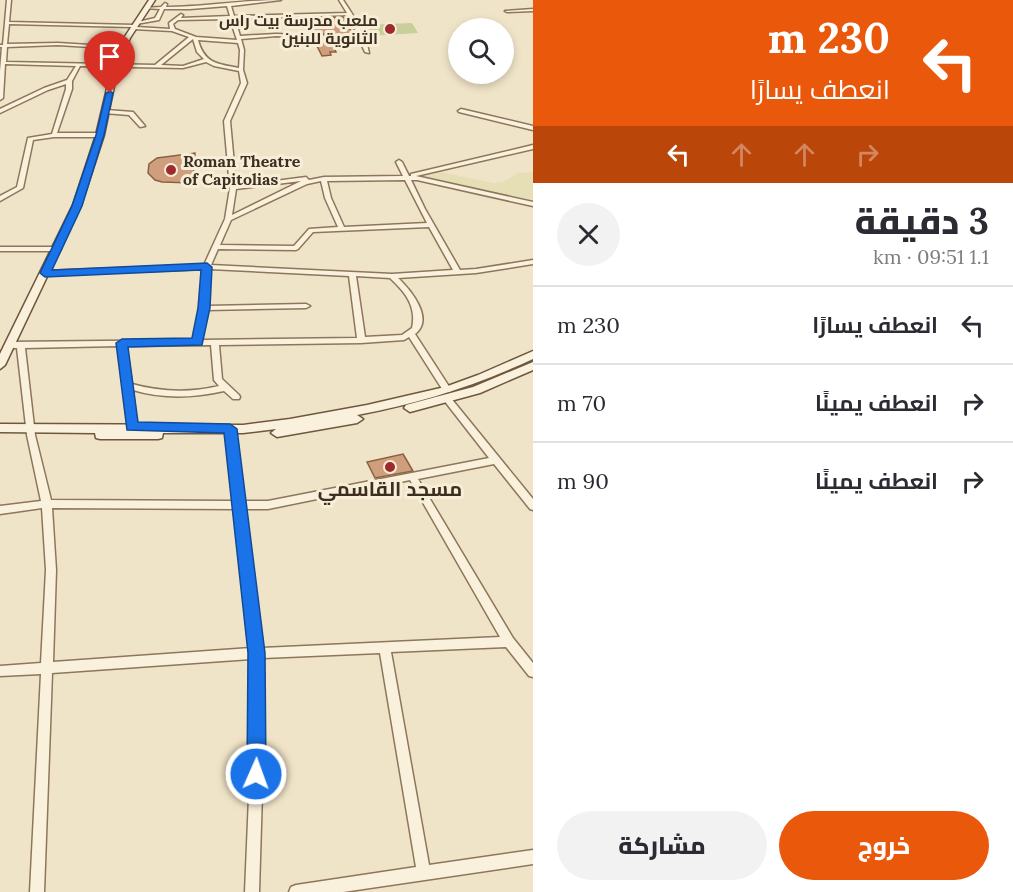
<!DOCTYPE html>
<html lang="ar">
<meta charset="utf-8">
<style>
body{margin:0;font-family:Lora,Cairo,serif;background:#f2f2f3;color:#2b2b33;direction:rtl;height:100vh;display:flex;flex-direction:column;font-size:22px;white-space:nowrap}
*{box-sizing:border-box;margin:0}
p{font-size:20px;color:#7c7c81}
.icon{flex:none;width:33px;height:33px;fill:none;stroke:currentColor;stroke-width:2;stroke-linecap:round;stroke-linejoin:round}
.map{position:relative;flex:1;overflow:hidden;direction:ltr}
.sheet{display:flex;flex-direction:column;background:#fff;width:480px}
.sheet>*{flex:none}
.hud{background:#ea580c;color:#fff;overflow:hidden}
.tools{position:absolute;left:448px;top:18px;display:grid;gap:12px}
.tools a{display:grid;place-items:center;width:66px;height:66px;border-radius:50%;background:#fff;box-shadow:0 3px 9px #0003;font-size:30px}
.pin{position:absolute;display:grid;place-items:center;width:51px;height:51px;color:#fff;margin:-62px -26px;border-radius:50% 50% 50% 0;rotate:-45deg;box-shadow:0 0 6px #0007}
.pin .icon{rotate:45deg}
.me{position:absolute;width:66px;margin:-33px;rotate:2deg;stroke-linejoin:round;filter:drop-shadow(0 0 4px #0008)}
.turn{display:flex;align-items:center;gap:21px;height:126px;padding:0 24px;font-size:27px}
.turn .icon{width:78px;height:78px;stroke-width:2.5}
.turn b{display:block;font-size:42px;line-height:51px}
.lanes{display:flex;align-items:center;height:57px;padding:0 24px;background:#0003;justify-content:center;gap:30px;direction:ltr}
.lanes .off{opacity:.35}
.round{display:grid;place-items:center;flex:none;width:63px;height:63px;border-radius:32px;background:#f2f2f3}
.headline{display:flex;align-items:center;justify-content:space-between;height:102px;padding:0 24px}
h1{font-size:36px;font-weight:800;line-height:45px}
.button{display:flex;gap:12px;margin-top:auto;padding:12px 24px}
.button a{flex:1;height:69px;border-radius:36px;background:#ea580c;color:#fff;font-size:24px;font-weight:800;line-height:69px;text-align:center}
.button a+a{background:#f2f2f3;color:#2b2b33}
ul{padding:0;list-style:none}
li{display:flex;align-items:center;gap:18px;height:78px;padding:0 24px;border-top:2px solid #e1e1e2}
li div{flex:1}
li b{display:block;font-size:22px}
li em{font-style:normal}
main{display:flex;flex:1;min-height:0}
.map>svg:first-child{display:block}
.farmland{fill:#e6deb5}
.green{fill:#c9cf9b}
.building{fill:#cf9f7d;stroke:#8d5f41;stroke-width:1.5}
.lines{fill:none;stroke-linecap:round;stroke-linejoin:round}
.street-casing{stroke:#8d765c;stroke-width:3}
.secondary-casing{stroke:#6f573f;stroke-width:3}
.street{fill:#faf1dc;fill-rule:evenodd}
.secondary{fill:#faf1dc;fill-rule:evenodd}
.route{fill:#1a73e8;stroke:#114b97;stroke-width:1.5}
.poi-dot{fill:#9e2a2b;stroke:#f7eed8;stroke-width:2}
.labels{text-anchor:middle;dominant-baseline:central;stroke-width:6;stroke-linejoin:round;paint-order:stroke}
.far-poi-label{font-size:16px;font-weight:bold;fill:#3d2e20;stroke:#f7eed8;text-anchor:end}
.poi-label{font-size:20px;font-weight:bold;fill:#3d2e20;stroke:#f7eed8}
</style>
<main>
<section class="sheet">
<div class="hud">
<div class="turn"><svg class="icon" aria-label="left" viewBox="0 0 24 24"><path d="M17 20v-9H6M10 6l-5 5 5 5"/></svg><div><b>230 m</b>انعطف يسارًا</div></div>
<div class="lanes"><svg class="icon" aria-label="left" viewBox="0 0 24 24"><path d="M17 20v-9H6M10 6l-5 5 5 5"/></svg><svg class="icon off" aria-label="ahead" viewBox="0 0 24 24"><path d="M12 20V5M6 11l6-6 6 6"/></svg><svg class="icon off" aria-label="ahead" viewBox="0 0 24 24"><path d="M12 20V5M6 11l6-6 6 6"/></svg><svg class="icon off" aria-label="right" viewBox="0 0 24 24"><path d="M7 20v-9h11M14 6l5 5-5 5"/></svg></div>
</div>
<div class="headline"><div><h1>3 دقيقة</h1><p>1.1 km · 09:51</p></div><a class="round"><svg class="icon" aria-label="close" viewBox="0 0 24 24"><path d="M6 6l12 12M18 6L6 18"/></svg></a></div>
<ul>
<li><svg class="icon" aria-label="left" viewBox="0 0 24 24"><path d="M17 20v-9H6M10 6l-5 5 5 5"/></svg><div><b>انعطف يسارًا</b></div><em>230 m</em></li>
<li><svg class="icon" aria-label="right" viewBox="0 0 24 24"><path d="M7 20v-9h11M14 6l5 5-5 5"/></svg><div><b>انعطف يمينًا</b></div><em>70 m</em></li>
<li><svg class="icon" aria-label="right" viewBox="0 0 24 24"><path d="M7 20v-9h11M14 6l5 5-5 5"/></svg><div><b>انعطف يمينًا</b></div><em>90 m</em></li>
</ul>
<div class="button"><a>خروج</a><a>مشاركة</a></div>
</section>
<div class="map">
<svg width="533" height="892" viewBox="0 0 533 892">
<rect width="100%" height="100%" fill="#f0e4c8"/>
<path class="farmland" d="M441 172 493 183 504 182 517 173 533 172V202L422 176Z"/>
<path class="green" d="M412 23 418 33 370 36 362 25Z"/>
<path class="building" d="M344 17 353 35 310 33 307 28 329 27 325 18Z
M314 40 351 41 352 43 332 44 336 52H330L331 55 322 56Z
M195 153 193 183 162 182 155 180 148 173 149 164 157 158Z
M403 454 413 471 375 478 367 462Z"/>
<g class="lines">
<defs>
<path id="street" d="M7 0H11L9 22 134 25 136 27 170 29 169 23 181 14 183 15 181 18 230 16 227 6 190 9H164L159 20 136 24 134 23 155 18 160 9 144 8 161 7 165 3 167 4 166 7C205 7 242 0 281 0L231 6 234 16 347 13 339 0H343C354 16 366 35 369 53L365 52 359 39 276 36 241 39 244 50 243 70 247 83 230 121 236 186 306 177 309 180 324 177 403 176 396 162 399 160 402 162 409 176H411V174L533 145V149L416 176 533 202V206L417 180H411L425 209 460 270 476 269 533 260V264L476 273 398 278C410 289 435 319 415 334L450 388 451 390 450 392H444L409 337 404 340 361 343 219 345 222 379 239 395 240 397 239 399H233L224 391C193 398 163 399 133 390L136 427 132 430 128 427 118 346 25 348 35 435 51 500 234 501 226 429 230 426 234 429 243 501H268L489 458 443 399 444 397H450L533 499V510L530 509 494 464 418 479 513 638 533 663V677L529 676 506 647 391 652 429 865 533 850V864L343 892H289L291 887 296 885 416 867 380 653 263 658 264 726 259 892H245L252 726 251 659 52 673 44 892H30L41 674 0 676V666L41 663 46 570 42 508 0 514V506L41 501 27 435 17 348H10L6 345 10 342 194 340 200 308 203 269 45 275 41 273 45 271 204 265 225 219 230 188 224 121 241 83 239 71 214 66 206 62 183 68 80 66 72 81V89L57 133H100L103 135 100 137H54L33 140 23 188 0 201V196L17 187 28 138 52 134 66 89V84L48 90 0 113V109L44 88 67 80 76 66 5 64 3 98 0 100V71L2 47H0V45H3ZM349 15 358 37 276 34 240 36 235 19ZM230 19 237 40 196 37 175 29 173 24 178 20ZM9 24 131 27 133 29 172 31 189 37 155 65 6 62 7 47 58 45 122 49 124 48 122 47 58 43 7 44ZM193 39 197 52 204 59 183 66 161 65ZM198 40 238 43 240 50 239 68C217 64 204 63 198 40ZM405 180 427 223 344 227 331 198 327 181ZM301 181 232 215 236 189ZM321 181 325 198 338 227 309 229 294 246 220 245 231 220 307 184ZM429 227 453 270 392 274 211 265 218 249 296 250 298 249 313 232ZM210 269 349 276 357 338 202 340 207 310 306 308 310 306 306 304 208 306ZM356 276 390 278C405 292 417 306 412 328L402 335 365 337ZM211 345 214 380 219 386C190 393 161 392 132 384L126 346ZM410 480 500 637 262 648 244 509H268ZM52 508 235 509 251 648 53 662 56 570Z
M533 9V11L507 12 505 11Z
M461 109 533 126V130L459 112 458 111Z
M106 110 133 112 145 126 140 127 129 115 104 113V111Z
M0 247H58L61 249 58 251H0Z"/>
<path id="secondary" d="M149 0H155L130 38 118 67 104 135 81 205 5 365 0 369V354L73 205 96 135 112 67 124 38Z
M533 351V359C474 386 421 403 357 415L363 419 357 423 277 437 271 433 276 429 243 433H163L162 438 158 439H100L96 438 95 433 0 432V424L243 425 290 419 367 405 445 387 478 375Z
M533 362V370L480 393 410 412 404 408 406 405 473 387Z"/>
</defs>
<use href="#street" class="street-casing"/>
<use href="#secondary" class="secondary-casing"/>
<use href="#street" class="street"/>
<use href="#secondary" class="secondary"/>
</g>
<path class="route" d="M110 91 113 93 104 135 82 206 52 270 207 263 212 267 210 308 202 345 128 347 138 422 230 424 237 429 265 653 266 774 263 780 256 783 249 780 247 774 248 653 224 433 127 430 116 343 122 339 192 338 198 308 201 270 45 277 40 273 72 206 96 135 106 93Z"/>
<g class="poi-dot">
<circle cx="390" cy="29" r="6"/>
<circle cx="171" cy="170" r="6"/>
<circle cx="390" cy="467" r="6"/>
</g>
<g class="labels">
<g class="far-poi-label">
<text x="378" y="20">ملعب مدرسة بيت راس<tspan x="378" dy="18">الثانوية للبنين</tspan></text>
<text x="183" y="161" text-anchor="start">Roman Theatre<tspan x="183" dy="18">of Capitolias</tspan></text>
</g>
<g class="poi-label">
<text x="390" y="488">مسجد القاسمي</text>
</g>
</g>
</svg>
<div class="tools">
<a><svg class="icon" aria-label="search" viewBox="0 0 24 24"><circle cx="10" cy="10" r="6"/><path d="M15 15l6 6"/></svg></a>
</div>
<div class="pin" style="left:110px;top:93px;background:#d93025"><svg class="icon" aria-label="arrive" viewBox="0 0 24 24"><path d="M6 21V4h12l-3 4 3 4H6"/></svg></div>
<svg class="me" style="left:256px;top:774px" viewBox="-20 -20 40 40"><circle r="17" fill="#1a73e8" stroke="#fff" stroke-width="3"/><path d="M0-11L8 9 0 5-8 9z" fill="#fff"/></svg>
</div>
</main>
